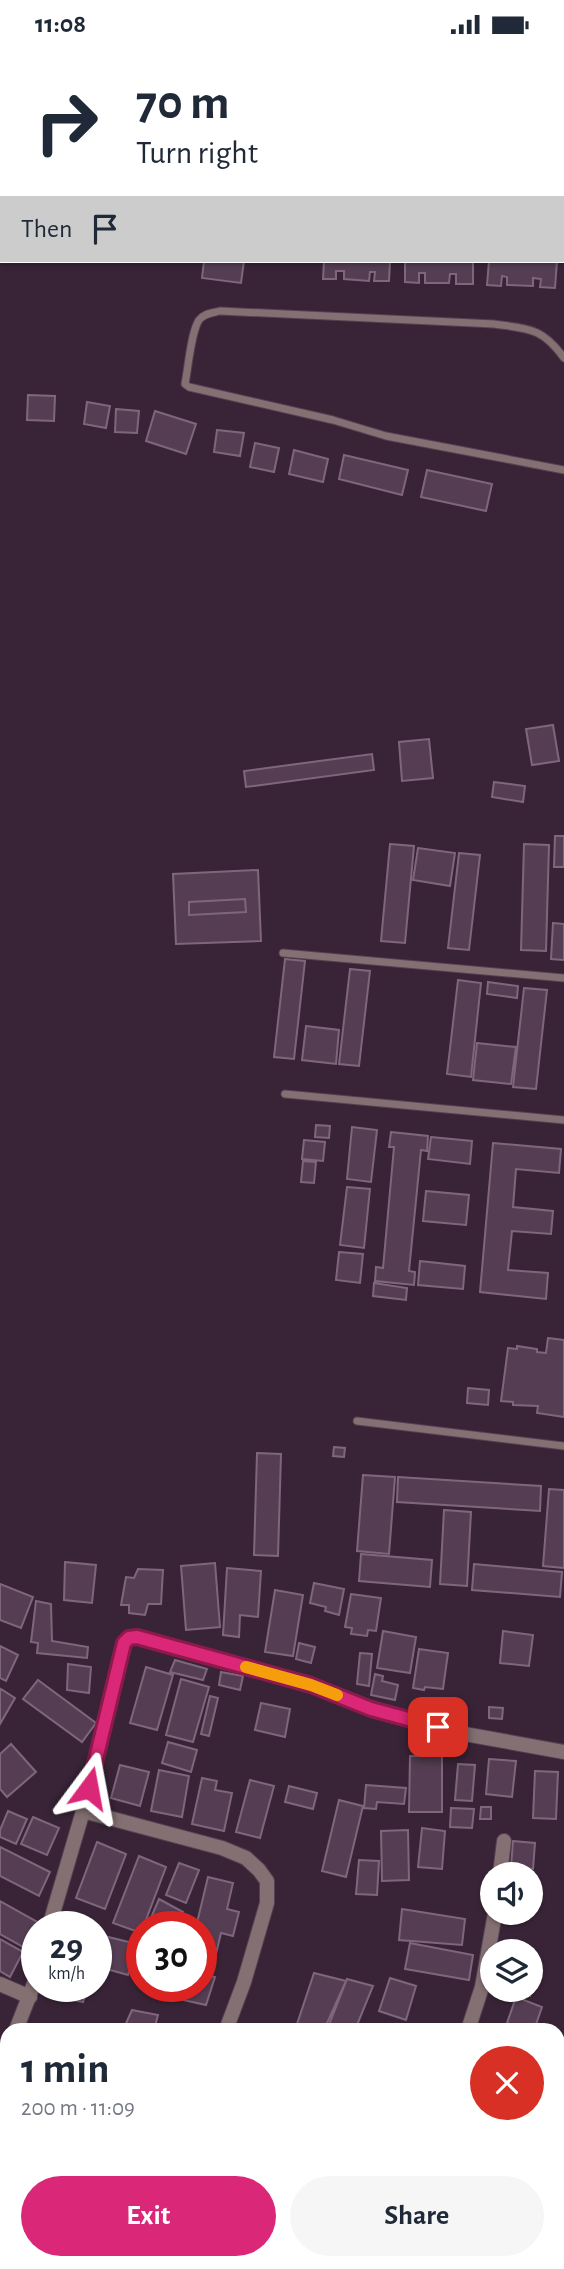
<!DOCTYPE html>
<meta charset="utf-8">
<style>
body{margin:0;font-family:"Alegreya Sans",sans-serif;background:#f6f6f7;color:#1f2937;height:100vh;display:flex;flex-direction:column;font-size:26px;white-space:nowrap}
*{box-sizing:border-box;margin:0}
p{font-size:23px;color:#747a83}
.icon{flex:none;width:38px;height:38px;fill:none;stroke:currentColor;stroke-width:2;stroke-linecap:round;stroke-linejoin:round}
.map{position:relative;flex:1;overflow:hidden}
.details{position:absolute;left:0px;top:1974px;width:565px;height:247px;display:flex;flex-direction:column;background:#fff;border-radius:21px 21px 0 0;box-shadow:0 2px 5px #0004}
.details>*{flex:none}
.top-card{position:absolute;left:0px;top:0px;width:565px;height:214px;box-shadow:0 2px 5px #0004;background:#fff;color:#1f2937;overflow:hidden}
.controls{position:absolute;left:480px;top:1813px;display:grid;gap:14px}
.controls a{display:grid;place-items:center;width:63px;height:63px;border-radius:50%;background:#fff;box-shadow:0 2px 5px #0004;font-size:35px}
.speed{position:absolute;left:21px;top:1862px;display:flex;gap:14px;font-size:35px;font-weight:700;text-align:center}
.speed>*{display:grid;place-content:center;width:91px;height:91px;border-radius:50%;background:#fff;box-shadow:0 2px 5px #0004;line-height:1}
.speed small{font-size:18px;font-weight:400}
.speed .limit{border:10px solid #d22;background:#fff;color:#111}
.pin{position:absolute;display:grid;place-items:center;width:60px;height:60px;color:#fff;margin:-30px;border-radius:14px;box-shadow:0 4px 10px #0006}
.me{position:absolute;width:77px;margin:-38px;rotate:13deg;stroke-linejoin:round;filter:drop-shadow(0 0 5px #0008)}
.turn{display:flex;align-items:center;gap:24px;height:147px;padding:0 21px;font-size:32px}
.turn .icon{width:91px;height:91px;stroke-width:2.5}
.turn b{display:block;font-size:49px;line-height:60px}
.then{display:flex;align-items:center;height:66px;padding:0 21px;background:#0003;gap:14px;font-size:26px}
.round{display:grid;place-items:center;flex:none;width:74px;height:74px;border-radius:37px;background:#f6f6f7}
.summary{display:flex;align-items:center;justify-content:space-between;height:119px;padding:0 21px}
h1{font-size:42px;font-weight:700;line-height:52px}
.cta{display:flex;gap:14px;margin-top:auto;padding:14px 21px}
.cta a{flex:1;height:80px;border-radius:42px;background:#db2777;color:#fff;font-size:28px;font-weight:700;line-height:80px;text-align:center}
.cta a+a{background:#f6f6f7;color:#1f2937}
.status{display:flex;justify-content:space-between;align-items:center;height:49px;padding:0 35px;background:#fff;direction:ltr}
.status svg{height:19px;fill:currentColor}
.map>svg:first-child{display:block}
.building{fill:#553e53;stroke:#7f667d;stroke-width:2;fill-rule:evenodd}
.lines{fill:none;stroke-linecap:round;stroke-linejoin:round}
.service-casing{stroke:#554153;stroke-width:9}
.minor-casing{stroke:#554153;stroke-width:16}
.service{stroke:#847072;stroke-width:7}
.minor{stroke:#847072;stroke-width:14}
.route-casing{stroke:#8e194d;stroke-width:18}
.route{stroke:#db2777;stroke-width:12}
.slow{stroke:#f59e0b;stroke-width:12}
</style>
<div class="status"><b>11:08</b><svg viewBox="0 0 49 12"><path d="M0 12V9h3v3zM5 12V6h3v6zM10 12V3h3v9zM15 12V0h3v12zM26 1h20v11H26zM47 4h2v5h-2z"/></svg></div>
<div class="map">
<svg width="564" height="2220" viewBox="0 0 564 2220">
<rect width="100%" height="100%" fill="#392437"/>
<path class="building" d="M204 212H244L241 234 202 229Z
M324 212H390L389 232H374L375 223H370L369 232 344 230V222H336V230H323Z
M405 212H473V235H456V225H450L449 234H425V224H419V234L405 233Z
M489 212H557L555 239 540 238 541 230 533 229V237L507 236V228L502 227 501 237 487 236Z
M28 346 55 347 54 372 27 371Z
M87 353 110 357 106 379 84 375Z
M116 360 139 362 137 384 115 383Z
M155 362 196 375 186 405 146 392Z
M217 381 244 384 240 407 214 403Z
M255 394 279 399 274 423 250 418Z
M294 401 328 410 323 433 289 425Z
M344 406 408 421 402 446 339 430Z
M427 421 492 435 486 462 421 448Z
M553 676 559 712 532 716 526 680Z
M429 690 433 729 402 732 399 693Z
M372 705 374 721 246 738 244 722Z
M494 733 525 737 523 753 492 748Z
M555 787H564V818H554Z
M390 795 414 797 405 894 381 892Z
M524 795 549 796 546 902 521 901Z
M418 799 455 804 450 837 413 831Z
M459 804 480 806 469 901 448 899Z
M258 821 261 892 176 895 173 825ZM245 850 246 863 189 866V853Z
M245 850 246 863 189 866V853Z
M553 874 564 875V911L551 910Z
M285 910 305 912 294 1010 274 1008Z
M350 920 370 922 359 1017 339 1015Z
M458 931 481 934 471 1028 447 1025Z
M488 933 518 937 517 949 487 945Z
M524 939 547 941 536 1040 513 1038Z
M306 977 339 981 336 1015 302 1011Z
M477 994 516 998 511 1035 473 1031Z
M316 1076 330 1077 329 1089 315 1088Z
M352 1078 377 1081 371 1133 347 1130Z
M391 1083 428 1087 427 1102 421 1101 409 1222 415 1223 414 1236 375 1232 376 1218 383 1219 394 1098H389Z
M431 1088 472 1092 470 1115 428 1110Z
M304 1091 325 1093 323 1112 302 1110Z
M493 1094 561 1100 559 1124 516 1120 513 1158 553 1162 551 1185 512 1182 508 1221 548 1224 546 1250 480 1243Z
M303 1112 316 1113 314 1134 301 1133Z
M347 1138 370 1140 364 1199 340 1196Z
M426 1142 469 1146 466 1176 423 1172Z
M339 1203 363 1205 360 1234 336 1231Z
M420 1212 465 1217 463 1240 418 1236Z
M374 1234 407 1239 406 1251 373 1247Z
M548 1289 564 1291V1368L537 1364 538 1357 513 1356V1353L501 1352 508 1299 517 1300V1297L537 1300V1303L546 1304Z
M468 1339 489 1341 488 1356 467 1354Z
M334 1398 345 1399 344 1408 333 1407Z
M257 1404 281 1405 278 1507 254 1506Z
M363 1426 395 1428 389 1505 357 1502Z
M398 1428 541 1437 540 1462 397 1453Z
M549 1440 564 1441V1519L543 1517Z
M444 1461 471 1463 467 1537 440 1535Z
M361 1505 432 1511 430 1538 359 1532Z
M65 1513 96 1516 92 1554 64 1551Z
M215 1514 220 1578 186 1581 181 1517Z
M474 1515 562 1523 560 1548 472 1541Z
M227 1519 261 1522 258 1568 240 1566 239 1588 223 1586Z
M138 1520 163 1521 161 1555H148L145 1566 129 1564V1556H121L126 1528 134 1529Z
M314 1534 344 1540 339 1566 325 1562 326 1558 310 1554Z
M0 1535 33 1548 21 1579 0 1571Z
M275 1541 303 1546 293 1607 265 1603Z
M351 1545 381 1549 376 1582 368 1581 367 1587 351 1585 352 1579 345 1578Z
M36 1552 51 1555 52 1592 88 1598 87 1609 37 1604 38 1594 31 1593Z
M383 1582 416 1588 410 1624 377 1619Z
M503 1582 533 1586 529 1617 500 1614Z
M299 1594 315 1598 311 1614 296 1610Z
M0 1597 18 1606 6 1632 0 1629Z
M419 1600 448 1604 443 1640 425 1638 424 1641 413 1639Z
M360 1604 372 1605 369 1637 357 1635Z
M175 1611 207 1620 203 1631 170 1623Z
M68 1615 91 1618 89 1644 67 1641Z
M146 1618 173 1626 157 1681 130 1674Z
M221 1623 243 1627 240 1641 219 1636Z
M375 1625 383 1627 382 1632 398 1636 395 1651 371 1646Z
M181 1630 209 1638 193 1693 166 1686Z
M38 1631 96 1674 82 1693 23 1650Z
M1 1640 15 1649 0 1675V1642Z
M210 1647 218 1649 209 1687 201 1685Z
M261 1654 290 1660 285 1688 255 1681Z
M489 1658 503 1659 502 1670 489 1669Z
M168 1693 197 1701 191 1723 162 1714Z
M11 1695 36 1723 7 1748 0 1740V1705Z
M410 1707H442V1763H409Z
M489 1710 516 1712 512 1748 486 1745Z
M458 1715 475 1716 472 1752 455 1751Z
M120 1716 149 1723 140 1757 111 1749Z
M159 1721 189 1727 182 1768 151 1762Z
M535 1722 558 1723 556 1770 533 1769Z
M202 1729 217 1732 215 1741 232 1744 224 1782 192 1775Z
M250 1731 274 1737 260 1789 236 1783Z
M366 1736 406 1739 404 1755 377 1753 376 1760 364 1759Z
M289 1737 317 1744 313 1760 285 1753Z
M339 1751 363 1757 346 1828 322 1822Z
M481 1758H491V1770H480Z
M451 1759 474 1760 472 1779 450 1778Z
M8 1762 27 1770 16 1795 0 1788V1781Z
M33 1768 59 1779 47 1806 21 1795Z
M422 1779 445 1782 442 1820 418 1818Z
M408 1781 409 1831 382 1832 381 1782Z
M513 1792 535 1794 533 1820 511 1818Z
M97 1793 126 1805 105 1860 76 1849Z
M0 1798 50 1823 39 1847 0 1827Z
M139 1807 166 1818 141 1884 113 1874Z
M359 1811 379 1812 377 1846 356 1845Z
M179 1814 199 1821 186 1854 166 1846Z
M208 1828 233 1834 227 1860 239 1863 233 1887 221 1884 214 1913 201 1910V1878H196Z
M159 1850 183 1863 177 1878H147Z
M0 1852 39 1874 25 1899 0 1885Z
M402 1860 465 1870 462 1896 399 1891Z
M96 1885 137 1895 128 1926 96 1917Z
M0 1890 23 1903 10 1928 0 1922Z
M410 1894 473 1906 469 1931 405 1920Z
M530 1919 537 1922 530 1947 511 1941H530Z
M314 1924 346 1932 324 1981H295Z
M201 1925 215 1928 206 1956 152 1944 154 1937H201Z
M390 1929 416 1937 406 1971 379 1962Z
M347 1930 373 1937 355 1981H327Z
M62 1937H80L88 1939 83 1953 59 1948Z
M516 1948 542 1958 534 1981H527L507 1974Z
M132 1961 158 1966 154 1981H123Z
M558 2067 564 2070 563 2095 558 2093Z
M558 2143 564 2145V2180L558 2178Z
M438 2214H462L468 2216 466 2220H435Z"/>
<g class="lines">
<defs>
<path id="service" d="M564 309C542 278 528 280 494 275L220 262C213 264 204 264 199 271 191 283 188 320 185 335L189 338 333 371 386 387 564 421
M283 904 564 929
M285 1045 564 1071
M357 1372 564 1397"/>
<path id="minor" d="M357 0 358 2
M0 130H2
M83 1762 222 1799 246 1809 259 1821 267 1832V1854L244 1933 226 1981
M500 1825 504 1792
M49 1878 83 1762 124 1594 129 1589 137 1588 311 1636 371 1659 459 1684 564 1703
M0 1935 30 1948
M16 1981 37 1927
M468 1981 482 1938 495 1864
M0 2017 7 2001
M0 2156 7 2157
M355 2220 357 2214"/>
</defs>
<use href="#service" class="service-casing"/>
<use href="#minor" class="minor-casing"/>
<use href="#service" class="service"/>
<use href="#minor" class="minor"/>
</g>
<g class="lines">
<defs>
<path id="route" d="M89 1739 124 1594 129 1589 137 1588 311 1636 371 1660 438 1678"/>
</defs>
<use href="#route" class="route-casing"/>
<use href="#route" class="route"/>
<path class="slow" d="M246 1618 311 1636 337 1646"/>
</g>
</svg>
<div class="controls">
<a><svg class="icon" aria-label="sound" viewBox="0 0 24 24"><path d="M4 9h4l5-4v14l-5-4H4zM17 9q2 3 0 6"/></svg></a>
<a><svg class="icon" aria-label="layers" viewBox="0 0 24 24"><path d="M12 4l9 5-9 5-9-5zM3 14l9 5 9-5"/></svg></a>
</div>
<div class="speed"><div>29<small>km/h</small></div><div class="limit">30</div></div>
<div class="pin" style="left:438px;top:1678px;background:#d93025"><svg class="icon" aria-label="arrive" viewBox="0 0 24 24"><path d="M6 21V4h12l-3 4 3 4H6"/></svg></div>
<svg class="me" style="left:89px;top:1739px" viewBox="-20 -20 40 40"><path d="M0-17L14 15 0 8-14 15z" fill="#db2777" stroke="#fff" stroke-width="4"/></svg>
<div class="top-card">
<div class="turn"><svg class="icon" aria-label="right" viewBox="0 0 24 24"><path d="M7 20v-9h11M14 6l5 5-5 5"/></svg><div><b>70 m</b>Turn right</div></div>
<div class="then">Then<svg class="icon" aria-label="arrive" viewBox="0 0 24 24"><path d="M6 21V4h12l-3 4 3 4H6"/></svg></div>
</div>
<section class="details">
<div class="summary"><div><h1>1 min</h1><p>200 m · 11:09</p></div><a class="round" style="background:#d93025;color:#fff"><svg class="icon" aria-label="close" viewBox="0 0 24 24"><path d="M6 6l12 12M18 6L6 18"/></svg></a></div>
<div class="cta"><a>Exit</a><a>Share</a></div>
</section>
</div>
